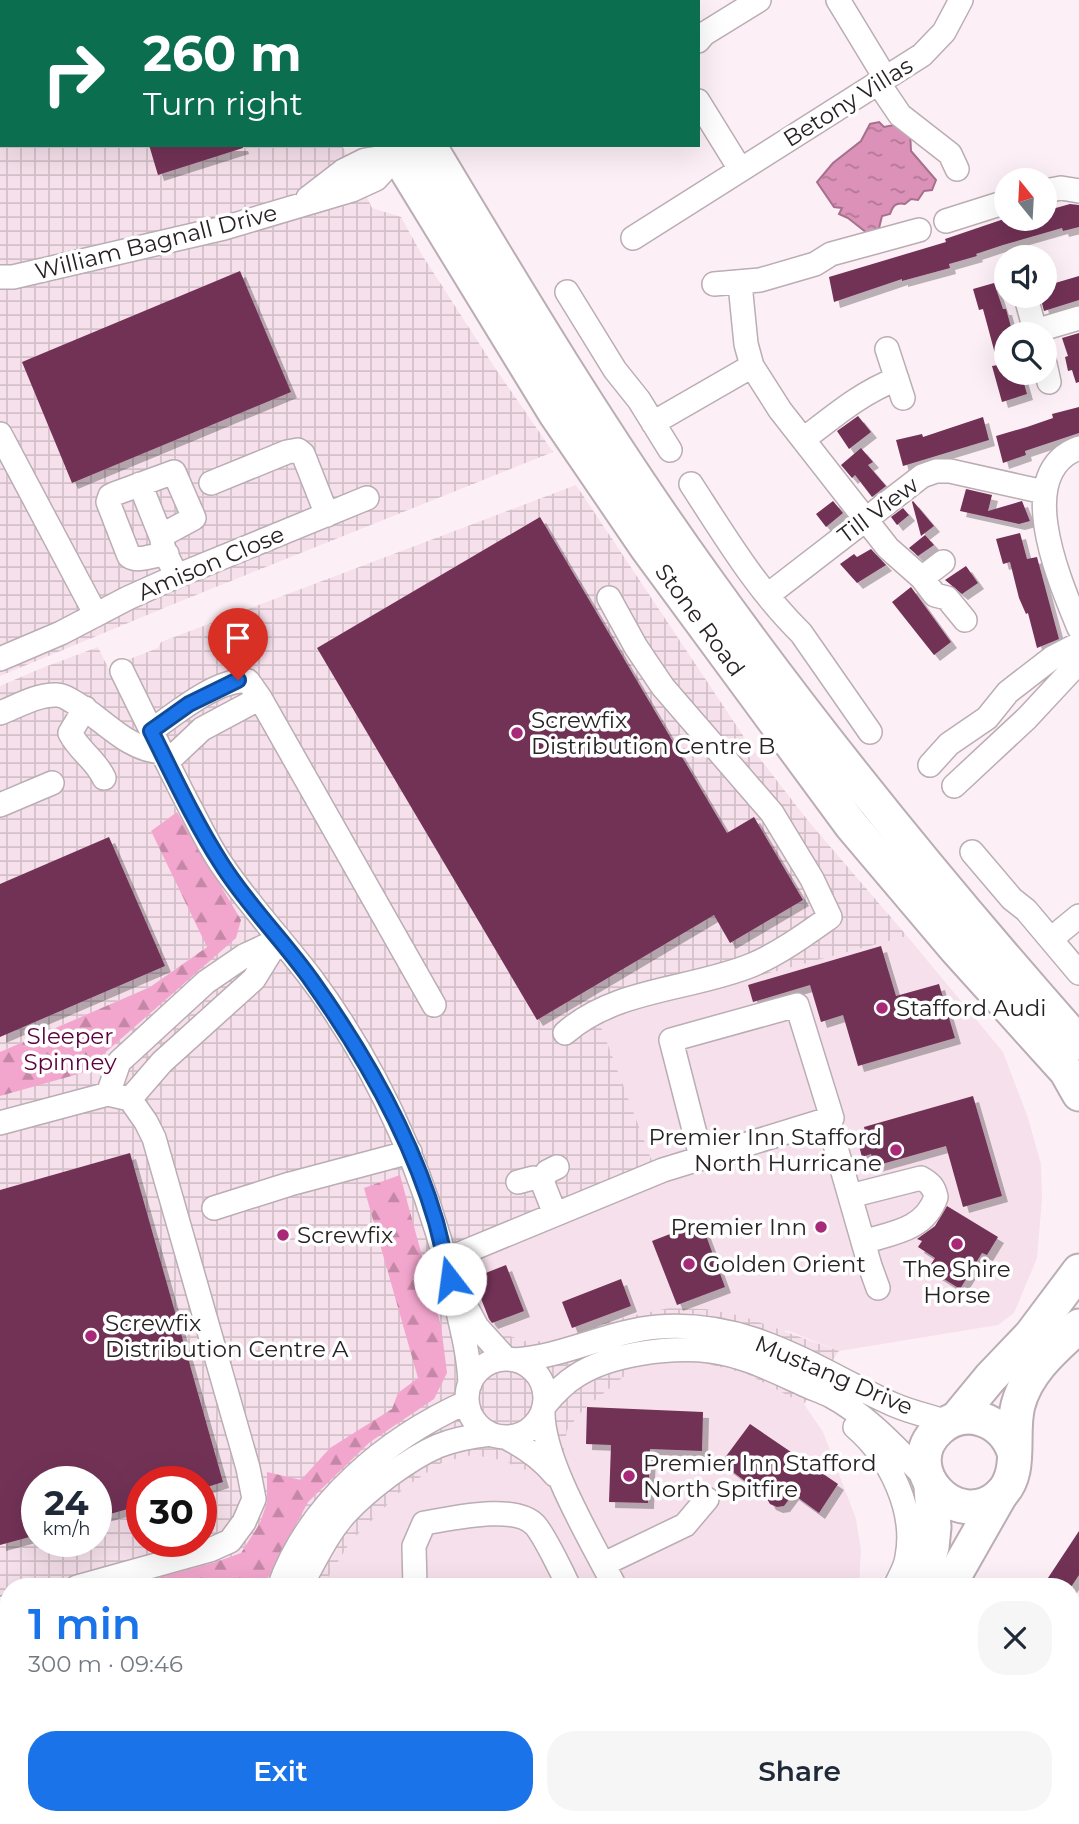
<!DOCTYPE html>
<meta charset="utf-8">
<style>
body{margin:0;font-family:Montserrat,sans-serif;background:#f6f6f7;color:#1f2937;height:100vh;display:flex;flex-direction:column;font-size:26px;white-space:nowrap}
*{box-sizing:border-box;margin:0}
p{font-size:23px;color:#747a83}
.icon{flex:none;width:38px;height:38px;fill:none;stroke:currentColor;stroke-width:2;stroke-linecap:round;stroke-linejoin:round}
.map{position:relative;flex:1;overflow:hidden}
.panel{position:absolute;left:0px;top:1578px;width:1080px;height:247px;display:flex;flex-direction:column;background:#fff;border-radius:28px 28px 0 0;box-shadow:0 7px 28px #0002}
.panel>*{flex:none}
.guide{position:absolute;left:0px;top:0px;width:700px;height:147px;box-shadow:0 7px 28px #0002;background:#0b6e4f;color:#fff;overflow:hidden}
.needle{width:46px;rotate:342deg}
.tools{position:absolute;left:994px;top:168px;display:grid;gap:14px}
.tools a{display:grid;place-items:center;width:63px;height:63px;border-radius:50%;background:#fff;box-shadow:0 7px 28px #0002;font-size:35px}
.speed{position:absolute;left:21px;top:1466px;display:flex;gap:14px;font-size:35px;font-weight:700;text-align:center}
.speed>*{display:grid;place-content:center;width:91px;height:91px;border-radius:50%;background:#fff;box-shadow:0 7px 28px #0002;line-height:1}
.speed small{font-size:18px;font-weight:400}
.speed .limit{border:10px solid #d22;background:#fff;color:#111}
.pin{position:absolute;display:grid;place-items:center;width:60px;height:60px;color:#fff;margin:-72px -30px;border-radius:50% 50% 50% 0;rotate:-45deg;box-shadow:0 0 7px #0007}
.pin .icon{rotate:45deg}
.me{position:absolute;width:77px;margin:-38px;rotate:345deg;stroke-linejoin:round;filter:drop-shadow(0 0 5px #0008)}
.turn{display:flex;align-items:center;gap:24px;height:147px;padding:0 28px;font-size:32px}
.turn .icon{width:91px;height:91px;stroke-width:2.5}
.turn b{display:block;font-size:49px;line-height:60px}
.round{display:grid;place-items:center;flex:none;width:74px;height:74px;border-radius:28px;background:#f6f6f7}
.overview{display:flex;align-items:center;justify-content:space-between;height:119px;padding:0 28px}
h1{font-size:42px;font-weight:600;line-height:52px;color:#1a73e8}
.button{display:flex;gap:14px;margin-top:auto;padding:14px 28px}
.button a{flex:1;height:80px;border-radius:28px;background:#1a73e8;color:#fff;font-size:28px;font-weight:600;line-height:80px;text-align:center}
.button a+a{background:#f6f6f7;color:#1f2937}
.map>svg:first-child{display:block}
.built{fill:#f6e0eb}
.industrial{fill:url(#industrial-grid);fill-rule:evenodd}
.forest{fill:url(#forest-firs)}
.water{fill:url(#water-ripples);stroke:#a6708c;stroke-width:2}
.building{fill:#723256;filter:url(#shadow)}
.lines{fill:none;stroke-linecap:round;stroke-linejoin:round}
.minor-casing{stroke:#baadb3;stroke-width:26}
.highway-casing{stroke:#baadb3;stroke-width:37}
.minor{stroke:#fff;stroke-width:23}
.highway{stroke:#fff;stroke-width:33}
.route-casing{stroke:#114b97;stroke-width:18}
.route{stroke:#1a73e8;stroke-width:12}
.poi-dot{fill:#a82978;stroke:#fff;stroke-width:2.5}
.labels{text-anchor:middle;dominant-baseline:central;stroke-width:7;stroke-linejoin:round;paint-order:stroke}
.street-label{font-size:23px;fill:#272224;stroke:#fff}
.poi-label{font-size:23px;fill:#272224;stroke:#fff;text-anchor:start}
.park-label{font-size:23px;fill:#5d023e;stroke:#fff}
</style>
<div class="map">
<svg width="1079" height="1824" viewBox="0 0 1079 1824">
<defs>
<pattern id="industrial-grid" width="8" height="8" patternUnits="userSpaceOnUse" patternTransform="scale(1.75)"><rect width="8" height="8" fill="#f6e0eb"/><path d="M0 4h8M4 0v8" fill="none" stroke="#d3c0c9"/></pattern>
<pattern id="forest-firs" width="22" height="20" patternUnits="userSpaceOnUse" patternTransform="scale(1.75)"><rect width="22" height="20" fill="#f2a6cd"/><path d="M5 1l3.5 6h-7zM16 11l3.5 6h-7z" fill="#c487a6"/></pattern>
<pattern id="water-ripples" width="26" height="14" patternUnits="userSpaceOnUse" patternTransform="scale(1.75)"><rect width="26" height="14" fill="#dc92b8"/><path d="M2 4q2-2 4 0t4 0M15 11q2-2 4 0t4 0" fill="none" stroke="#b27795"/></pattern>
<filter id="shadow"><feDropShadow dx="6" dy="6" stdDeviation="0" flood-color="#0004"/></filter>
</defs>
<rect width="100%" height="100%" fill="#fdeff6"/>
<path class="built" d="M907 936 1003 1052 1028 1118 1041 1164 1042 1199 1037 1258 1014 1313 998 1325 839 1351 789 1331H584L559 1342 524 1341 499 1332 487 1323 468 1272 472 1261 598 1019Z
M692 1360 747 1374 804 1404 823 1432 856 1519 861 1550 859 1587H322L351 1541 404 1488 443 1462 473 1455 506 1461 521 1470 567 1430 583 1410 639 1364Z
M269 1816 751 1817 746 1824H267Z"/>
<path class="industrial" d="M0 0H232L233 2H2V145H342L372 208 401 217 422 255 495 368 553 452 181 601 0 676Z
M576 485 750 746 809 822 907 936 598 1019 661 1185 473 1261 468 1272 487 1323 499 1332 524 1341H559L612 1320 669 1308 705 1309 742 1316 839 1351 804 1404 747 1374 692 1360 639 1364 583 1410 567 1430 563 1455 521 1471 506 1461 473 1455 443 1462 404 1488 351 1541 322 1587H9V1816L269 1817 267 1824H0V1056L152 989 213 944 228 896 183 816 112 666 158 648 161 642ZM37 1482H96V1542H37ZM142 1482H201V1542H142Z
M98 647 177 812 151 831 208 946 150 987 0 1052V686L42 668Z"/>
<path class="forest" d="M177 812 241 920 236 938 82 1073 0 1096V1052L150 987 207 947 151 831Z
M400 1175 441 1326 447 1373 434 1399 370 1442 308 1502 263 1587H124L216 1562 241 1553 260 1523 267 1502V1472L301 1480 330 1448 392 1409 398 1393 418 1378 364 1188Z
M9 1619V1647L0 1650V1621Z
M186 1817V1816L207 1817 205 1824H168V1821L181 1824Z"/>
<path class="water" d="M879 122 884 127 899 124 910 131 911 151 936 180 932 190 924 191 918 200 911 199 905 204C895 202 893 206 890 214L882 216 878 232 867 233 848 218 839 214 842 208 834 207 817 182 833 163 861 141 870 124Z"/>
<path class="building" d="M149 145H242L243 148 158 175Z
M1070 204 1079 205V227L1063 231 1062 228 1003 245 976 254 977 256 949 264 950 268 902 281V279L834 302 829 277 946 242 945 239 1004 219H1045V211Z
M240 271 291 392 72 483 22 362Z
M1079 276V300L1044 311 1040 296H1045V286Z
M994 283 1003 309H1006L1013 334H1006V373H1021L1027 394 1002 402 992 366 998 365 983 309 979 310 973 289Z
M1079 333V382L1076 383 1072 370 1068 371 1065 357 1068 356 1062 338Z
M1079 407V433L1025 451 1026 455 1003 463 996 436 1027 427 1053 418 1052 414Z
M858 416 871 432 849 449 837 431Z
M983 417 989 440 903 466 896 440 922 434 923 437Z
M861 448 873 462 868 465 886 486 872 497 855 475 852 478 841 465Z
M966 489 992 495 988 511 1022 501 1030 521 1019 524 960 511Z
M833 501 843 513 826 527 816 514Z
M913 501 934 526 921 536 912 502Z
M903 508 909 515 897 525 891 517Z
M540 517 727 833 754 817 803 900 730 943 714 915 537 1020 317 648Z
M1020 533 1027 559 1037 557 1059 639 1037 648 1028 613 1026 614 1019 598 1010 562 1003 564 996 539Z
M925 535 934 545 918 556 909 548Z
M871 549 886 565 857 583 840 564 854 554 857 557Z
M966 566 978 583 962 594 945 580Z
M911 587 951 642 934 655 892 602Z
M109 837 165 966 0 1037V884Z
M881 946 896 996 939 984 955 1038 858 1066 843 1015 821 1022 810 985 753 1002 748 985Z
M973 1096 1002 1196 963 1207 946 1146 875 1166 871 1154 862 1157 858 1142 867 1139 864 1127Z
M130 1153 223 1482 201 1489V1482H142V1505L96 1518V1482H37V1535L0 1545V1190Z
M947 1206 998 1237 987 1255 982 1253 960 1289 928 1269 935 1258 918 1247 922 1241 917 1239 935 1226Z
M701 1222 725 1287 677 1305 652 1241Z
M506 1265 524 1311 492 1323 489 1319 473 1278Z
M621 1279 631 1306 572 1328 562 1302Z
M587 1407 703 1412 702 1451 650 1449 648 1503 609 1502 611 1445 586 1444Z
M750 1424 838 1484 819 1513 793 1494 784 1506 777 1507 770 1504 766 1497 721 1463Z
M1079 1531V1575L1071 1587H1042Z"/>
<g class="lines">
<defs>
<path id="minor" d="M211 0V2
M838 0 886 79
M107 2 116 0
M559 2 563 0
M637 2 640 0
M676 2 678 0
M0 21H2
M698 41 704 34 759 0
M879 84 900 115 950 154 957 169
M698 101 740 169
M1045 191 1061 188 1079 191
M308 198 343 171 365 160 398 155
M946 221 1006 202
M633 238 922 55 944 32 961 0
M0 277H13L224 228 352 190 376 179 398 155 415 145
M714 284 760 280 815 264 831 254 919 230
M740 284 746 344 752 366 780 410 888 548 922 578 935 595 947 598 965 620
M567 292 615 370 639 400 670 450
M1027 301 1036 334
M1035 331 1079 318
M887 349 903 398
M1045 364 1049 382
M653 423 752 366
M0 434 96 615
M804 439C834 416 862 392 897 379
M1079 448C1011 472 1061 584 1079 628
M211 483 287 452 298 450 303 454 327 515
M140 484 162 539
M691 484C724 535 757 590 801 633L870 732
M167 554C154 554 139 563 129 556L108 502 110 496 114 494 174 472 194 518 168 532 162 539C162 551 172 565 177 576
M922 578 943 562
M768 595 922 476 936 471H950L1044 492
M0 659 61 633 128 598 177 576 367 498
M122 671C143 714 164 757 186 800 198 822 208 845 222 865 249 905 282 940 311 978 381 1072 428 1182 454 1295 461 1325 469 1354 470 1384
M260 698 434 1005
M85 708 70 733C79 751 96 760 104 778
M0 713C18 706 38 694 57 695 63 695 67 698 72 701 102 717 126 750 162 752
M151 731C175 714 218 678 248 681L260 698 202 729 167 762
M930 765 949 744 987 718 1008 692 1052 658 1079 644
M954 786 1027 718 1079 662
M0 805 52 783
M972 852 1012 899 1026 910 1079 973
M1051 939 1079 916
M565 1033C616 988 691 990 752 965 780 953 806 934 830 917L812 879 772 813 663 687 636 647 609 598
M108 1094 119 1062 206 982 244 956 278 940
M130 1099 162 1062 254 979 278 940
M828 1120 870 1266 878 1288
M0 1123 108 1094 130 1099 146 1122 154 1138 248 1468 254 1499 244 1522 230 1541 210 1550 77 1587
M518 1182 533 1178 542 1181
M850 1196 921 1178C930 1183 934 1187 936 1197 925 1230 892 1233 863 1242
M214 1208 290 1184 410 1152
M555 1214 542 1181 547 1172 557 1167
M445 1260 663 1170 832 1118 797 1005 671 1040 701 1157
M464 1303 477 1327 506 1359
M467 1398a39 39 0 1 1 78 0a39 39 0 1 1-78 0Z
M514 1360C564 1357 609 1331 658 1327 751 1320 813 1368 892 1404 910 1412 929 1416 948 1422
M545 1405C554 1394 563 1384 576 1376 609 1354 671 1346 711 1351 742 1355 772 1370 801 1383 811 1388 821 1391 831 1396 868 1416 898 1450 928 1480
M543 1411C542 1460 592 1542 615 1587
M855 1427C890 1457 916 1511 907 1557 906 1567 899 1578 895 1587
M505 1437C525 1447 541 1458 555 1475
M604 1564 685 1525 707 1499
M279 1587C309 1502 387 1438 467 1402
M300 1587C314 1563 327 1534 346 1513 369 1489 408 1459 438 1446 455 1439 473 1436 491 1434
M415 1587 414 1546 424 1523C450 1519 515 1503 535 1525 544 1535 563 1574 569 1587
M0 1609 9 1606
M1071 1637 1079 1625
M0 1659 9 1657
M1071 1812 1079 1816
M224 1824 227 1816
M250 1824 253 1816
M575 1824 578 1816"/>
<g id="highway">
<path d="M312 0V2"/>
<path d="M351 0 352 2"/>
<path id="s1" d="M391 145 555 413 647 548 851 825 956 949 1066 1071 1079 1094"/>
<path d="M429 145C517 292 605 439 705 578 821 740 947 894 1079 1043"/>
<path d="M957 1418 990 1378 1031 1335 1079 1271"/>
<path d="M1014 1452C1003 1419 964 1405 938 1430 897 1468 956 1533 999 1496 1024 1474 1010 1435 1018 1405 1027 1371 1055 1348 1079 1326"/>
<path d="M920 1587 932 1547 934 1527 931 1487"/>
<path d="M948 1587 1001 1494"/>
<path d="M774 1824 779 1816"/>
<path d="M809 1824 814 1816"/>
</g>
</defs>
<use href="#minor" class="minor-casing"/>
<use href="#highway" class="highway-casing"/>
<use href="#minor" class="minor"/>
<use href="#highway" class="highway"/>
</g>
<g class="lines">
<defs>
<path id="route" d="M238 680 189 704 151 731C173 775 194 821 221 863 247 905 284 941 312 981 364 1054 411 1136 436 1222 441 1241 445 1260 450 1279"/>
</defs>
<use href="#route" class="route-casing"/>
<use href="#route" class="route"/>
</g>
<g class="poi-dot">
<circle cx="517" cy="733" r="7"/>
<circle cx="882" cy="1008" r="7"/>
<circle cx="896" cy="1150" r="7"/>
<circle cx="821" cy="1227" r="7"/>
<circle cx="283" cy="1235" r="7"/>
<circle cx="957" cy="1244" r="7"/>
<circle cx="689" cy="1264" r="7"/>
<circle cx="91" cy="1336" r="7"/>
<circle cx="629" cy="1476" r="7"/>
</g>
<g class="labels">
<g class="street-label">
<text transform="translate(848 102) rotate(-32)">Betony Villas</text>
<text transform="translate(156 242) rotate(-14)">William Bagnall Drive</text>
<text transform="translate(878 510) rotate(-37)">Till View</text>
<text transform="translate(211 563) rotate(-23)">Amison Close</text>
<text stroke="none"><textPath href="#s1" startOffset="567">Stone Road</textPath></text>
<text transform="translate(834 1375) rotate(23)">Mustang Drive</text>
</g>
<g class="poi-label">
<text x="531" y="720">Screwfix<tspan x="531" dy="26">Distribution Centre B</tspan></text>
<text x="896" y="1008">Stafford Audi</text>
<text x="882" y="1137" text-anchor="end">Premier Inn Stafford<tspan x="882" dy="26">North Hurricane</tspan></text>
<text x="807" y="1227" text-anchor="end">Premier Inn</text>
<text x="297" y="1235">Screwfix</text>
<text x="703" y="1264">Golden Orient</text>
<text x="957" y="1269" text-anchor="middle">The Shire<tspan x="957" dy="26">Horse</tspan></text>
<text x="105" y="1323">Screwfix<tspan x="105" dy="26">Distribution Centre A</tspan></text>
<text x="643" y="1463">Premier Inn Stafford<tspan x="643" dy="26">North Spitfire</tspan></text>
</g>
<g class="park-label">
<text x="70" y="1036">Sleeper<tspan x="70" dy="26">Spinney</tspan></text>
</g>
</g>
</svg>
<div class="tools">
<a><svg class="needle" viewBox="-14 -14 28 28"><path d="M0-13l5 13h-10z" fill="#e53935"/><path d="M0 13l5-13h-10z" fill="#747a83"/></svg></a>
<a><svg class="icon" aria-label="sound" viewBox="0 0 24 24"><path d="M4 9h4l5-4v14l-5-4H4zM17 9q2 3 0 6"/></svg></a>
<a><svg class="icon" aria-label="search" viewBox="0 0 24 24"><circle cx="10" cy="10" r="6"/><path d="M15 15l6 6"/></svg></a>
</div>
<div class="speed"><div>24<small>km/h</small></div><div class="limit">30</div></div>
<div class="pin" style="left:238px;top:680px;background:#d93025"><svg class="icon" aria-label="arrive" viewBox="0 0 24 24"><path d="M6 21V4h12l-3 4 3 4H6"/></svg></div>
<svg class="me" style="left:450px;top:1279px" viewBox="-20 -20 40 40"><circle r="19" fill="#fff"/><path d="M0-13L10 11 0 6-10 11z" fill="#1a73e8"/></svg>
<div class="guide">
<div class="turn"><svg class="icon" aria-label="right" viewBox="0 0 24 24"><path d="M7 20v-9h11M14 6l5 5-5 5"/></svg><div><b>260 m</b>Turn right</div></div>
</div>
<section class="panel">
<div class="overview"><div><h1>1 min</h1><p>300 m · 09:46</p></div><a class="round"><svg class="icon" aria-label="close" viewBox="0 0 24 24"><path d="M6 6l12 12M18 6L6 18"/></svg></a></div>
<div class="button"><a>Exit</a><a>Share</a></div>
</section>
</div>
